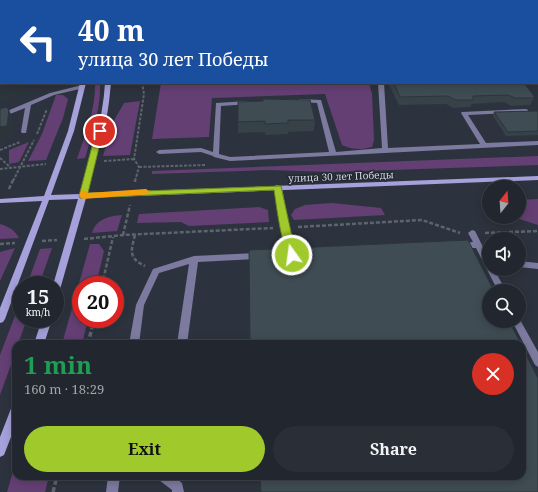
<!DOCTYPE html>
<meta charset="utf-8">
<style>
body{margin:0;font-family:"Noto Serif",serif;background:#2a2e36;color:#f1f3f6;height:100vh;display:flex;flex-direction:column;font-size:15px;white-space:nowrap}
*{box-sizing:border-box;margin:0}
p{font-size:13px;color:#a2a5aa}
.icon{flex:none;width:22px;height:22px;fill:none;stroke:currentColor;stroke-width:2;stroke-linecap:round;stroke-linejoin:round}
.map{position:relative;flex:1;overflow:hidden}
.sheet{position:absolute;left:12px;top:340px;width:514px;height:140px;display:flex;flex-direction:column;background:#22262e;border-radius:12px;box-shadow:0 2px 10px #0003,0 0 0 1px #3f434a}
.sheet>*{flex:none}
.guide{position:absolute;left:0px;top:0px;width:538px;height:84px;box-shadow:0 2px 10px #0003,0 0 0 1px #3f434a;background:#1a4fa0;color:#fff;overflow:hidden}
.needle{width:26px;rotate:17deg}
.fabs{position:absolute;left:482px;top:180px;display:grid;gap:8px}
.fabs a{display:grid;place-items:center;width:44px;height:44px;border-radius:50%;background:#22262e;box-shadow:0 2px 10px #0003,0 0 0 1px #3f434a;font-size:20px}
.speed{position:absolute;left:12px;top:276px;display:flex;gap:8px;font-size:20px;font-weight:700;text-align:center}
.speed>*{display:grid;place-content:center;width:52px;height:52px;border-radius:50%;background:#22262e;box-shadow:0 2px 10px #0003,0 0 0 1px #3f434a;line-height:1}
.speed small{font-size:10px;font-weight:400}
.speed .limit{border:6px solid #d22;background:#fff;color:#111}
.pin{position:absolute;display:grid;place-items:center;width:34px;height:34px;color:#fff;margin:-17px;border:2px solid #fff;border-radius:50%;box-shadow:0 1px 4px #0007}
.me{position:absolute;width:44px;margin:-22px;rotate:346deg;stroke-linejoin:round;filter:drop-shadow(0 0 3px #0008)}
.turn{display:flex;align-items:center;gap:14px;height:84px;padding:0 12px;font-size:18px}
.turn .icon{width:52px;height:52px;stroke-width:2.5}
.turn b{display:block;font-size:28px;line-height:34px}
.round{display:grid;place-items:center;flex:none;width:42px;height:42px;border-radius:21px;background:#2a2e36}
.headline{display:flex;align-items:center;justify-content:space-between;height:68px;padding:0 12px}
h1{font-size:24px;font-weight:700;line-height:30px;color:#1e9e55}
.action{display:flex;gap:8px;margin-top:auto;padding:8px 12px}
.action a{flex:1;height:46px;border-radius:24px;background:#a0c92b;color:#111;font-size:16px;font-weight:700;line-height:46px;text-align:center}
.action a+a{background:#2a2e36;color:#f1f3f6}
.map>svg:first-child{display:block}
.built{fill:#333d4d}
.green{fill:#643f74}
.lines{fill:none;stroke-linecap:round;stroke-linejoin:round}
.path-far2{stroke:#5e646e;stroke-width:2;stroke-dasharray:3 1.5;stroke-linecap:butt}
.path-far1{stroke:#5e646e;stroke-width:2.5;stroke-dasharray:4 2;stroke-linecap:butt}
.path{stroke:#5e646e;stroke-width:3.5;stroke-dasharray:5 2.5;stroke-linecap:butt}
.service{fill:#7c7a9e;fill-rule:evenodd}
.secondary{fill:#a6a1db;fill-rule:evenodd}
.wall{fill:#364148}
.shaded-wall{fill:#2c353b}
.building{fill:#3f4c54;stroke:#2c353b}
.route{fill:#a0c92b;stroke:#68831c}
.slow{fill:#f59e0b}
.labels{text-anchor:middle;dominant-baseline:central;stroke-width:3;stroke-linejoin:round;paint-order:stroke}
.street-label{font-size:10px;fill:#d1d5dc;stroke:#232934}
</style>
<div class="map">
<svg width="538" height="492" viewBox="0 0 538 492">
<rect width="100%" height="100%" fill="#2d333e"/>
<path class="built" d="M100 0H538V72L537 1Z"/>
<path class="green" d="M95 83H100C101 109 92 134 85 158L77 159C85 135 96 109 95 83Z
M161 83H369L372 94 374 140 372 147C362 150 352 150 342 145L325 94 212 98 209 137 152 139Z
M56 95H63L68 99 63 118 46 160 28 161 42 134Z
M140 101 130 155 103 156 112 124 124 103Z
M29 142 19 162 9 164V150Z
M538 156V165L331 172 268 170 152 174V171Z
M538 199V225L513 217H519V200Z
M332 203 381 208 385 215 294 220 291 215 295 209 305 205Z
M259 207 268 210 269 222 189 226 181 222 137 223 139 214Z
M122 215 117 231 92 233C96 219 109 216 122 215Z
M0 224C9 227 14 229 19 238L0 239Z
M90 244H99L104 251 96 285H81V319H88L82 344H62Z
M15 248 0 281V252Z
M52 248 39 285H27L40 249Z
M21 300V319H27L18 344H16V351L0 395V355Z
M16 461V476H49L45 492H7Z"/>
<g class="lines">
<path class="path-far2" d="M37 134 47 109
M0 150 20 142
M0 158 11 168
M104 161 134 159
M139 167 206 165
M0 169 46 164
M13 181 34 140
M135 181 139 167 134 159 144 94 142 83"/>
<path class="path-far1" d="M135 182V180
M9 189 13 180
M298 227 422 220 460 233
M485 233 538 231
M123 235 130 205
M135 235C131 251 128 258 145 266
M84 239 123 235 273 228
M42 241 57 240
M0 244 15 243
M102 285 113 237"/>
<path class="path" d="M88 344 94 319
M53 492 57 476"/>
<path class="service" d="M0 0H4L0 2Z
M125 0H130L131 1H126Z
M177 0H183L184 1H178Z
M378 83H384L388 148 480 144 461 113 462 112 526 109 528 110V112L468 115 486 143 538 141V145L230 161 214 157 213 156 201 152 159 154 156 152 159 150 201 148 213 152 216 103 248 101 251 103 250 104 221 106 219 154 230 157 329 152 317 103 297 102 296 101 299 99 321 100 336 152 382 148Z
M82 85 85 87 84 88 54 95 31 105 26 133H22L21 132 25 108 0 118V114L50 93Z
M276 185H278L282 187 289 228 296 255 295 257H289L288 255 281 228 274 187Z
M472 230 475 231 489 259V269H494L506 291H498L476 248H457L456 246 457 244 473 242 468 233Z
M258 253 261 254 262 256 261 258 258 259 198 262 187 344H177L189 264 159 273 144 305 139 344H129L136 305 153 269 194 256Z
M519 261 538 263V269L519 267Z
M519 318 538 352V367L535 365 512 321H519Z
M108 476H120L118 492H106Z
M157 476H173L182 483 184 492H172V490L159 480Z"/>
<path class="secondary" d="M34 0H38L39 1H35Z
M54 0H59L60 1H55Z
M80 83H86L74 131 51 195 80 194C90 157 103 121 105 83H111L109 102 106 122 87 193 538 176V180L86 198 59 293 58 296 55 297V285H53L78 199 49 200 5 319 3 322 0 323V308L42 201 0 203V199L44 196 68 131Z
M42 319H52L44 344H34Z
M16 405V424L4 455 0 457V437L12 406Z"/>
</g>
<path class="wall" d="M151 0H178L182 1H155Z
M189 0H202L200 1H192Z
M530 0H538V2L537 1Z
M0 3 1 4V35H0Z
M388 83H524L534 98 530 105 511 106 504 102 472 104 470 107 453 108 446 104 399 105Z
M538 111V135L506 136 493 116 494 112Z
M315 120 314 131 288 132V134L265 135V132L238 133V122Z"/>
<path class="shaded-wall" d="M231 0H238L236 1H229Z
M265 0H271L269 1H263Z
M1 78V83H28L25 92 0 104V79Z
M9 110 14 121 13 137 5 139 3 146 0 148V127Z"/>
<path class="building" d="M162 0H178L182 1H166Z
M209 0H231L229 1H207Z
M242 0H265L263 1H241Z
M277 0H299L297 1H275Z
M312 0H334L332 1H310Z
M346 0H368L367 1H344Z
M381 0H403L402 1H379Z
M415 0H437L436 1H414Z
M451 0H473L472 1H450Z
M485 0H508L507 1H484Z
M521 0H524L529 1H520Z
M0 3 1 4V19H0Z
M538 26V45H537V27Z
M1 44V78L0 79V46Z
M537 51H538V56H537Z
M537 64H538V69H537Z
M394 83H524L534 96V98H515L508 95 473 96V100H456L448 96 400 97Z
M263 99 310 100 315 120H288V123L265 124V121L238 122V102L263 101Z
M6 107 9 110 7 126 0 127V109Z
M538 111V131L508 132 494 112Z
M468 240 494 291H489V321H509L521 344H250L249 250Z
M522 347 538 378V492H261L260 476H522Z"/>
<path class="route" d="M100 129 103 131 88 193 281 186 296 255 295 257 292 258C282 255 276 202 274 190L80 198 79 196 96 131Z"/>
<path class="slow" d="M146 189 150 192 149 194 83 199 79 196 81 191 84 190 88 193Z"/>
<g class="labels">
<g class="street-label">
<text transform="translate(341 176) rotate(-2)">улица 30 лет Победы</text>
</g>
</g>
</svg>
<div class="fabs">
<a><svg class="needle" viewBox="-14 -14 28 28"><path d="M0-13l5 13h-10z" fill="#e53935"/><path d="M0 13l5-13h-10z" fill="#a2a5aa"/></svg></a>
<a><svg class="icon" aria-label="sound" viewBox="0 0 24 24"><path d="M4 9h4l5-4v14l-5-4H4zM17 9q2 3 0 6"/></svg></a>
<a><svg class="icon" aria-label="search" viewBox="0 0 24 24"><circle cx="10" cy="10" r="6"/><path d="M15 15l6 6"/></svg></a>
</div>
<div class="speed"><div>15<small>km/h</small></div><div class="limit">20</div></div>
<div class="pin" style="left:100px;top:131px;background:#d93025"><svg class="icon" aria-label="arrive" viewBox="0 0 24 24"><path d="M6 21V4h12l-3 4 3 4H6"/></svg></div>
<svg class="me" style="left:292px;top:255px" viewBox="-20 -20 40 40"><circle r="17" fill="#a0c92b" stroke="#fff" stroke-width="3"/><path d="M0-11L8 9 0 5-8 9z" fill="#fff"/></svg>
<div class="guide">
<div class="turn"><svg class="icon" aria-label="left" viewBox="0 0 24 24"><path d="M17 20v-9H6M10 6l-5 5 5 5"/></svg><div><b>40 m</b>улица 30 лет Победы</div></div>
</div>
<section class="sheet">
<div class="headline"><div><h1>1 min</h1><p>160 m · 18:29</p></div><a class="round" style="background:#d93025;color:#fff"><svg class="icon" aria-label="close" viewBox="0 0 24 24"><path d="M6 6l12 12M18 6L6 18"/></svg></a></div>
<div class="action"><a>Exit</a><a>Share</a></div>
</section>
</div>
